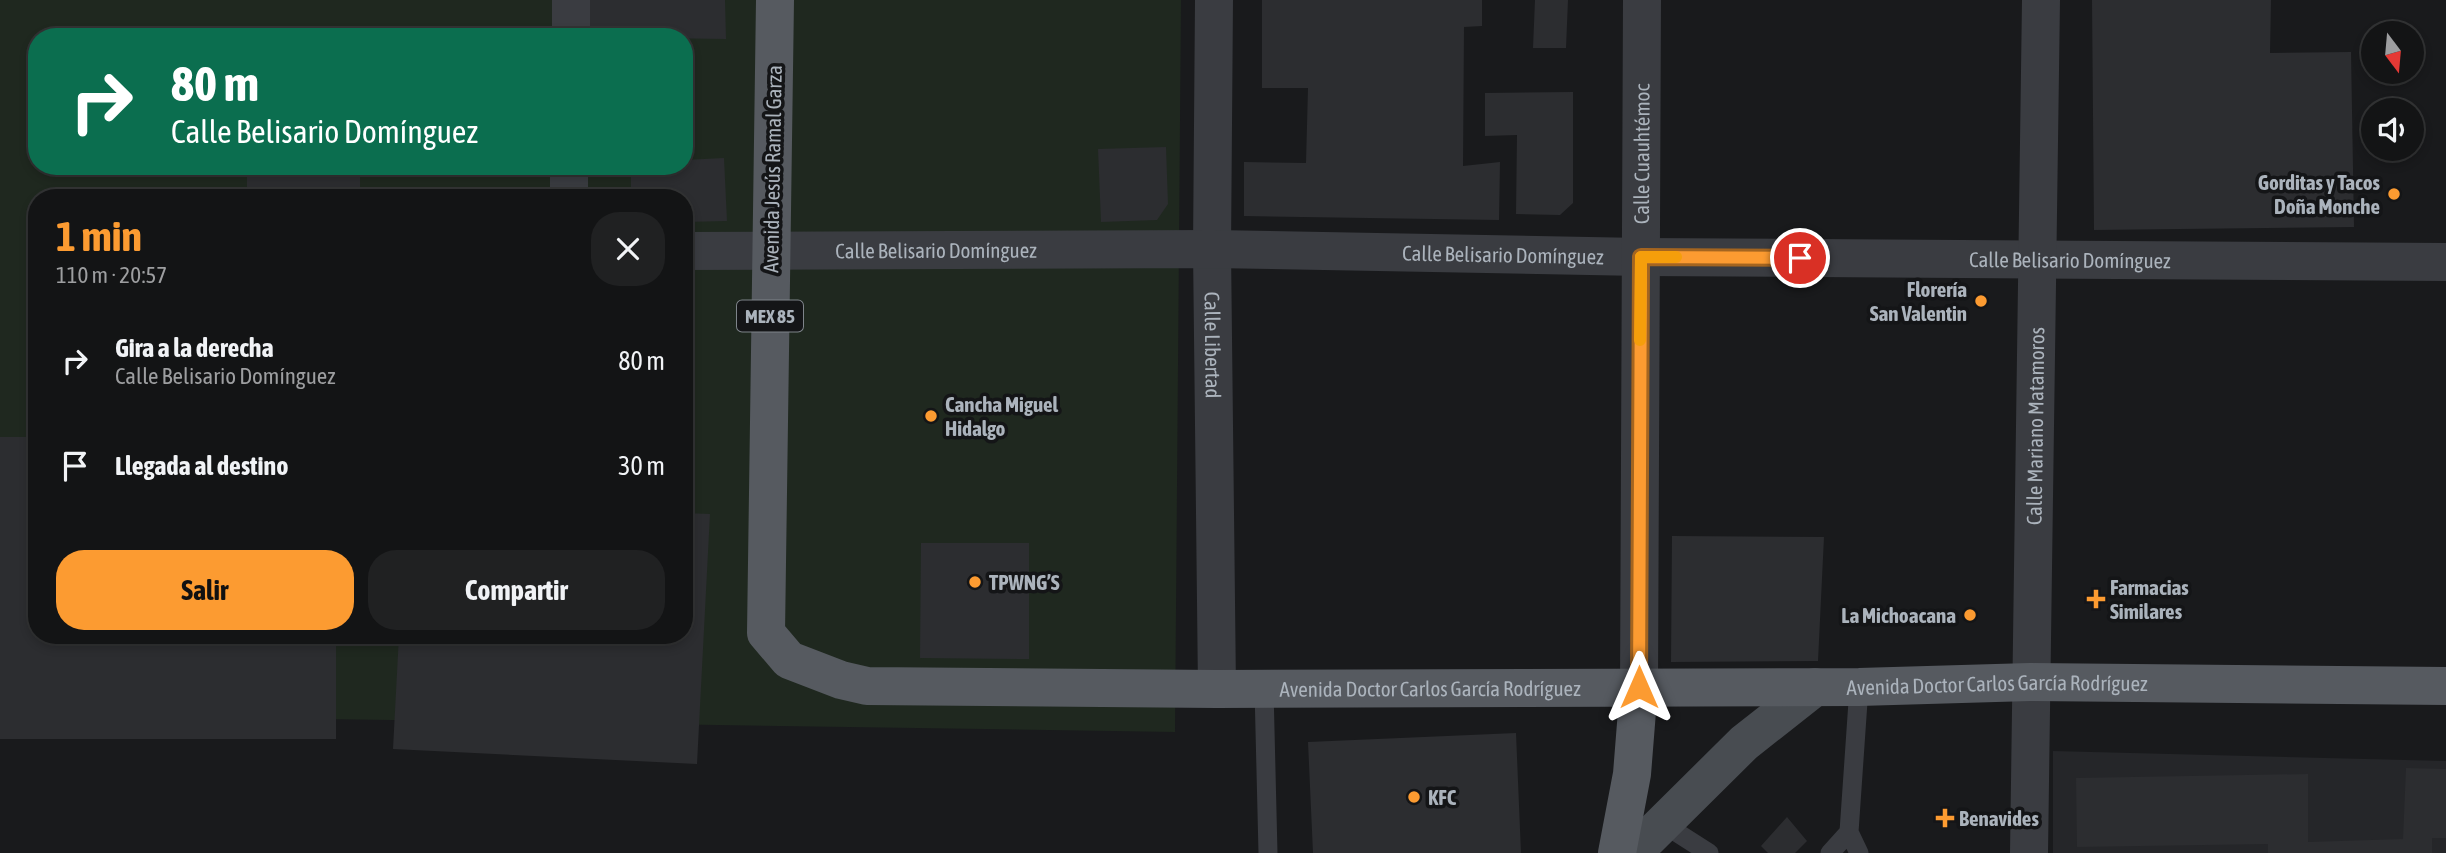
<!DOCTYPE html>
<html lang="es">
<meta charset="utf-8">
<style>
body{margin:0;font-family:"Asap Condensed",sans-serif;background:#202122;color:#f1f3f6;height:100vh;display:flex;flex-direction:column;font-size:26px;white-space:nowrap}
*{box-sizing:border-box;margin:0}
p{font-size:23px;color:#9d9ea0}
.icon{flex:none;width:38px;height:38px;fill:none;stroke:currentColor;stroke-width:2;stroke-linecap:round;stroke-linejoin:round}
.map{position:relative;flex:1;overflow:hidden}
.drawer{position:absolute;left:28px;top:189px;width:665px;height:455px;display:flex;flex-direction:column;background:#131415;border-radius:28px;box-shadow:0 4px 10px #0003,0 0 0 2px #323334}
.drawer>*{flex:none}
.top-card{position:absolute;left:28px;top:28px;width:665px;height:147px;border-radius:28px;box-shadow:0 4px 10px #0003,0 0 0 2px #323334;background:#0b6e4f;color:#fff;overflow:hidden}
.needle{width:46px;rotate:164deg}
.controls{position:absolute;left:2361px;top:21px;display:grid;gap:14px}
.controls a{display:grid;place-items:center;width:63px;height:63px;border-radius:50%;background:#131415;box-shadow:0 4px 10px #0003,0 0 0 2px #323334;font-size:35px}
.pin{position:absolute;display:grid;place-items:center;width:60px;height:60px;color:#fff;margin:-30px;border:4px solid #fff;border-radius:50%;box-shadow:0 2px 7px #0007}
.me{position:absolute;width:77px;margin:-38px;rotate:0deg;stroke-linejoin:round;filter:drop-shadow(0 0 5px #0008)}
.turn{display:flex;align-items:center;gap:24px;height:147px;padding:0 28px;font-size:32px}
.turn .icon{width:91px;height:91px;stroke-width:2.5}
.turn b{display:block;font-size:49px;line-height:60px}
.round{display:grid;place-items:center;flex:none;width:74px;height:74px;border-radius:28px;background:#202122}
.summary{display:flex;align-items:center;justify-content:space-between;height:119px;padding:0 28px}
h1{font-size:42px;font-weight:700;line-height:52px;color:#fc9b31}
.button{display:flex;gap:14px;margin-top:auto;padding:14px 28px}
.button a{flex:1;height:80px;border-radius:28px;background:#fc9b31;color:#111;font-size:28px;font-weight:700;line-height:80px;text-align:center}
.button a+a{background:#202122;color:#f1f3f6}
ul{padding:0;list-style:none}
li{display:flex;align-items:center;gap:21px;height:105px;padding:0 28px}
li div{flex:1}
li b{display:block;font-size:26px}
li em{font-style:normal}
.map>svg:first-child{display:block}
.built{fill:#252629}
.green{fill:#1f281f;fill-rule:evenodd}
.building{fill:#2c2d30}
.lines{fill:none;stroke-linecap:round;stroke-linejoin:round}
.service{stroke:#3a3c41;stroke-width:19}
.minor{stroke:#3a3c41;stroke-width:38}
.secondary{stroke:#484c51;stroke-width:38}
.primary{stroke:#565a60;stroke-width:38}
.route-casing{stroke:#a46520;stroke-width:18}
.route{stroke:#fc9b31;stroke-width:12}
.slow{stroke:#f59e0b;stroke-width:12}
.poi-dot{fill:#fc9b31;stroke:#141517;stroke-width:2.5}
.labels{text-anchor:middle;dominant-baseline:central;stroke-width:7;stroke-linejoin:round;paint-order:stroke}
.shield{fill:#141517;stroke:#7e848a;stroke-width:2}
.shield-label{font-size:19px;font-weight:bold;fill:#abb3bc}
.street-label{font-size:21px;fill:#abb3bc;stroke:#141517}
.poi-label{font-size:21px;font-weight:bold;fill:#abb3bc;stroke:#141517;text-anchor:start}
</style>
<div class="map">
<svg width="2446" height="853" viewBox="0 0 2446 853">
<rect width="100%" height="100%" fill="#191a1c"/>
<path class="built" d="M2053 751 2446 761V853H2053Z"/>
<path class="green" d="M0 0H1181L1175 732 0 714ZM37 37H684V166H37ZM37 198H684V635H37Z"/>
<path class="building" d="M589 0H725L726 39 590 37Z
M1262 0H1482V26L1464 27 1463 166 1500 162 1499 220 1244 216V162L1306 163 1308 88H1262Z
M1535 0H1568L1566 48H1533Z
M2092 0H2271L2270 53 2351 52 2354 227 2094 230Z
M1573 92V203L1560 215 1516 214 1517 135 1485 136V93Z
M1166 147 1168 204 1157 220 1101 222 1098 149Z
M724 158 727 221 684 222V198H682V195L631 194V166H684V160Z
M247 166H360V198H247Z
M0 437H37V635H336V739H0Z
M684 513 710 514 697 764 393 749 399 635H684Z
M1672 536 1824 537 1818 661 1671 662Z
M921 543H1029V659L920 658Z
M1516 733 1521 853H1313L1308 742Z
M2406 768 2446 769V838H2432V853H2268V844L2077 847 2076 778 2308 774V842L2403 839Z
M1787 817 1807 841 1795 853H1768L1761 846Z"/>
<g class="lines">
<path class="service" d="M1264 689 1268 853
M1662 823 1709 853
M1830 853 1849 832
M1859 853 1849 832 1859 687"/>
<g class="minor">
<path id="s1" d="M1214 0 1212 249 1217 689"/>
<path d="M571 37V0"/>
<path d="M569 198V166"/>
<path id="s2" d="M684 251 1212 249 1641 257 2446 262"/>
<path id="s3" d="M1639 686 1642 0"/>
<path id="s4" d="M2029 853 2041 0"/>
</g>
<path class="secondary" d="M1633 853 1744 743 1815 687"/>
<g class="primary">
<path id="s5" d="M775 0 766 633 789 660 841 680 867 686 1217 689 1859 687 2030 682 2446 686"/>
<path d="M1617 853 1632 774 1639 686"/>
</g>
</g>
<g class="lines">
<defs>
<path id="route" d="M1639 687 1641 257 1800 258"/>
</defs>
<use href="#route" class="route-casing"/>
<use href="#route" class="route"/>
<path class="slow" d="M1640 340 1641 257H1676"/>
</g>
<g class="poi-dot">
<circle cx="2394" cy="194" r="7"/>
<circle cx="1981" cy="301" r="7"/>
<circle cx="931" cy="416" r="7"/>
<circle cx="975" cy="582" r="7"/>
<path d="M2092.5 588.5h7v7h7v7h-7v7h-7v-7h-7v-7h7z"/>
<circle cx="1970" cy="615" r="7"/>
<circle cx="1414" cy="797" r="7"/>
<path d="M1941.5 807.5h7v7h7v7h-7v7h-7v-7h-7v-7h7z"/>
</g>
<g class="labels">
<rect class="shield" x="737" y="300.5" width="66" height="31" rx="5"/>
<g class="shield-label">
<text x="770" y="316">MEX 85</text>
</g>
<g class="street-label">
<text stroke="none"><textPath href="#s3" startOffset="532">Calle Cuauhtémoc</textPath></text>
<text transform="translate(772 169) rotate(-89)">Avenida Jesús Ramal Garza</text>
<text stroke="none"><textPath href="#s2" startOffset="252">Calle Belisario Domínguez</textPath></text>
<text stroke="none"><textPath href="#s2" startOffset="819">Calle Belisario Domínguez</textPath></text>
<text stroke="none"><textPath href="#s2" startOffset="1386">Calle Belisario Domínguez</textPath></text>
<text stroke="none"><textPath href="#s1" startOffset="345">Calle Libertad</textPath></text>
<text stroke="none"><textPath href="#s4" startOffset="427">Calle Mariano Matamoros</textPath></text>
<text stroke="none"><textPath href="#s5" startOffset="1881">Avenida Doctor Carlos García Rodríguez</textPath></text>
<text stroke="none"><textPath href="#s5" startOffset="1314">Avenida Doctor Carlos García Rodríguez</textPath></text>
</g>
<g class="poi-label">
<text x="2380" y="182" text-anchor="end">Gorditas y Tacos<tspan x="2380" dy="24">Doña Monche</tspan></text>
<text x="1967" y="289" text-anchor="end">Florería<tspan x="1967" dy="24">San Valentin</tspan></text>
<text x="945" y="404">Cancha Miguel<tspan x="945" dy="24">Hidalgo</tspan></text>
<text x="989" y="582">TPWNG’S</text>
<text x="2110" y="587">Farmacias<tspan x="2110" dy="24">Similares</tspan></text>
<text x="1956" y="615" text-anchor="end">La Michoacana</text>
<text x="1428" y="797">KFC</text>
<text x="1959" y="818">Benavides</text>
</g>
</g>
</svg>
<div class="controls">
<a><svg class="needle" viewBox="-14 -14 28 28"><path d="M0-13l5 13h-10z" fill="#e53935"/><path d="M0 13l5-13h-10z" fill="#9d9ea0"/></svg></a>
<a><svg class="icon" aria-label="sound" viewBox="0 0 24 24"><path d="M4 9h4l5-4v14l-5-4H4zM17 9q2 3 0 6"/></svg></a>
</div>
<div class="pin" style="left:1800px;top:258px;background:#d93025"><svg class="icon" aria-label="arrive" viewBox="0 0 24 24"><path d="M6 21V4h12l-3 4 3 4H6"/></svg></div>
<svg class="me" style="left:1639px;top:687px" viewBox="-20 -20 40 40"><path d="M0-17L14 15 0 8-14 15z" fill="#fc9b31" stroke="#fff" stroke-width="4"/></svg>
<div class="top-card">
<div class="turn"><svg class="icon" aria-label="right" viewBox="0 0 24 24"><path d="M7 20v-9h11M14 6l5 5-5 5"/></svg><div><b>80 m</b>Calle Belisario Domínguez</div></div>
</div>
<section class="drawer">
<div class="summary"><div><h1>1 min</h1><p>110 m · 20:57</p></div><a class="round"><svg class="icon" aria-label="close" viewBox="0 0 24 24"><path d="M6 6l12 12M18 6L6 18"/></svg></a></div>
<ul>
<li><svg class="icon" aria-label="right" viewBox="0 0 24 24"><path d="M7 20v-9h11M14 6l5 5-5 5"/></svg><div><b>Gira a la derecha</b><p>Calle Belisario Domínguez</p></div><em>80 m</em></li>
<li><svg class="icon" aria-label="arrive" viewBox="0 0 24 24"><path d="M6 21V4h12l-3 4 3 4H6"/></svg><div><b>Llegada al destino</b></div><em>30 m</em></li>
</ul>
<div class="button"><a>Salir</a><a>Compartir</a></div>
</section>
</div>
